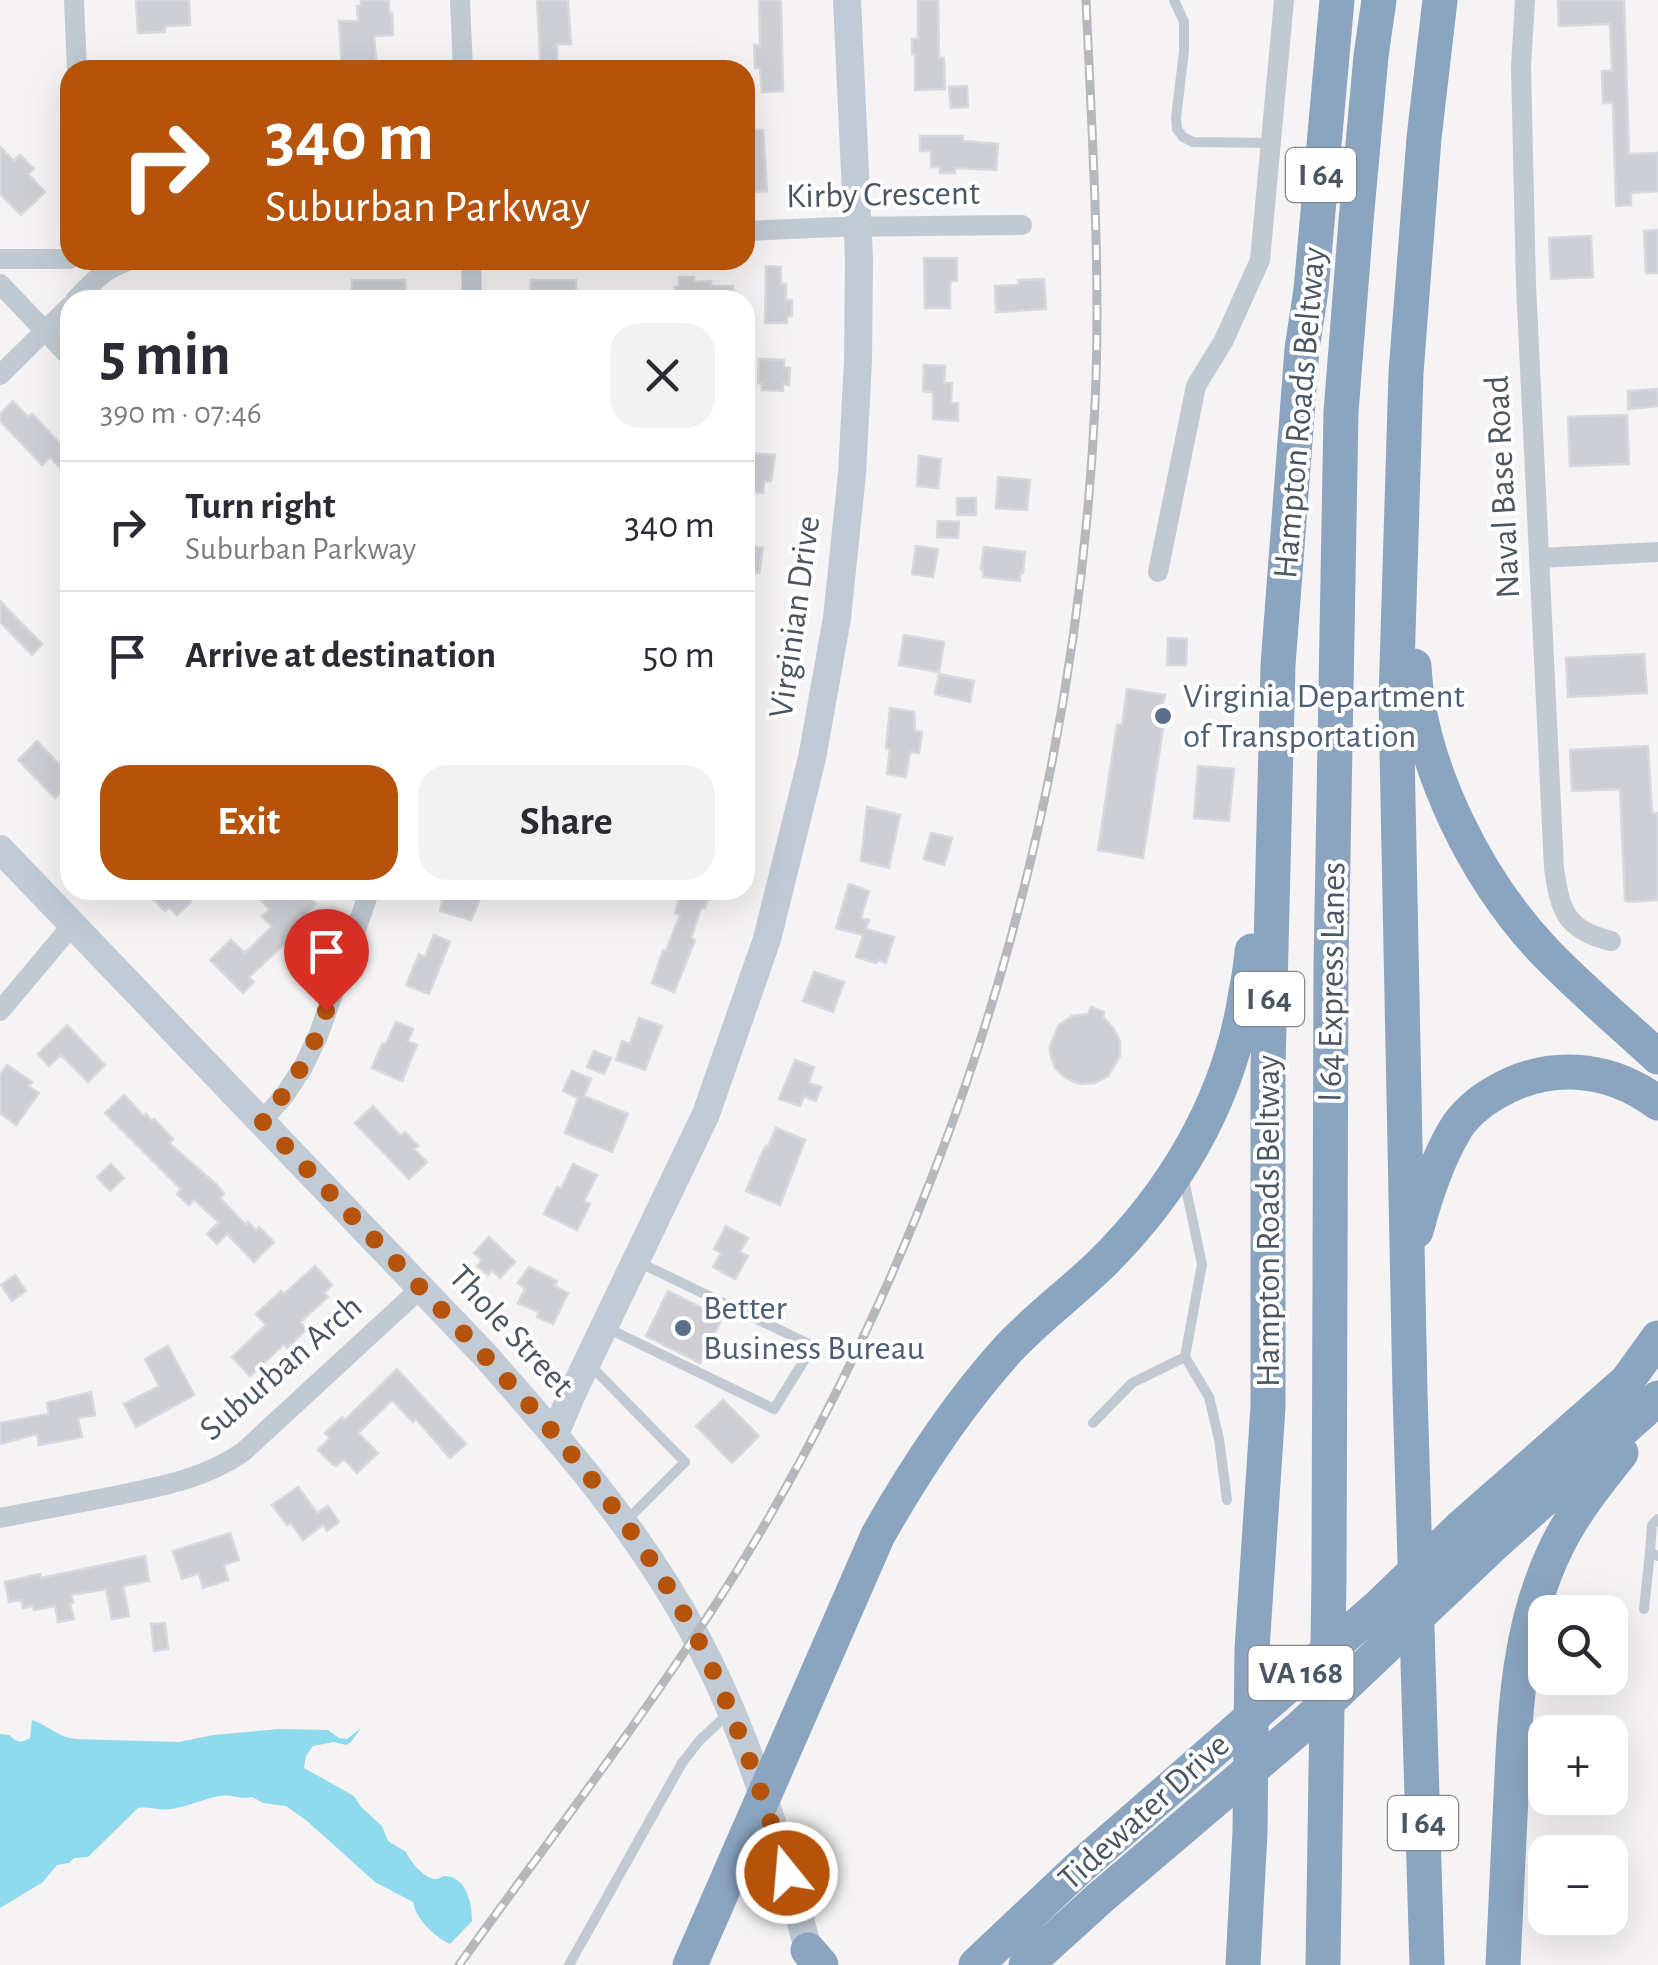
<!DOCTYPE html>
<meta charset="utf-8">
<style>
body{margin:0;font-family:"Alegreya Sans",sans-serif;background:#f2f2f3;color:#2b2b33;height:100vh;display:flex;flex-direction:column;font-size:38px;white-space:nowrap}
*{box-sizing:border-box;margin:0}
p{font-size:32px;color:#7c7c81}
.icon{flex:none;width:55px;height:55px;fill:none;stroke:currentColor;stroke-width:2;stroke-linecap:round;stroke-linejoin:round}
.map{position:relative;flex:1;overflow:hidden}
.sheet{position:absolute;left:60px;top:290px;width:695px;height:610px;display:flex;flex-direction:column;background:#fff;border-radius:30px;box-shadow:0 10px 40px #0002}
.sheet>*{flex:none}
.hud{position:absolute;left:60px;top:60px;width:695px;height:210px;border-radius:30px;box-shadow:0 10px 40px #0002;background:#b45309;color:#fff;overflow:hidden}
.buttons{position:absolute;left:1528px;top:1595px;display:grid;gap:20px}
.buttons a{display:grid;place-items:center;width:100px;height:100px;border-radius:20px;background:#fff;box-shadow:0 10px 40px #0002;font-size:50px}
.pin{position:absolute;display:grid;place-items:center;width:85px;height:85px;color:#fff;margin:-102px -42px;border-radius:50% 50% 50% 0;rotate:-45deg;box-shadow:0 0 10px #0007}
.pin .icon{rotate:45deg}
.me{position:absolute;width:110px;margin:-55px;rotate:343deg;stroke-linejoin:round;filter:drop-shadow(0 0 8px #0008)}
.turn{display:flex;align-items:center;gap:35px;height:210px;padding:0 40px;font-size:45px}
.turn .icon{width:130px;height:130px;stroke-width:2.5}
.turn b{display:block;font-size:70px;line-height:85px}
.round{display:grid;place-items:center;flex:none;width:105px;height:105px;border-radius:30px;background:#f2f2f3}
.head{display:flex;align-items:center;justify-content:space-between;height:170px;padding:0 40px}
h1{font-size:60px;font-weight:700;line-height:75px}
.primary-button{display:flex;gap:20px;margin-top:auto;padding:20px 40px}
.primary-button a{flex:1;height:115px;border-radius:30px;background:#b45309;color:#fff;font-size:40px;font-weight:700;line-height:115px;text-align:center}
.primary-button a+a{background:#f2f2f3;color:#2b2b33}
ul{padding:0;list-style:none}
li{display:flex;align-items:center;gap:30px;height:130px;padding:0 40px;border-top:2px solid #e1e1e2}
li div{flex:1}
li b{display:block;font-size:38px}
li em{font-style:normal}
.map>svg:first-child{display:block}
.water{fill:#90daee}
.building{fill:#cdcfd5;stroke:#d7d9de;stroke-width:2.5}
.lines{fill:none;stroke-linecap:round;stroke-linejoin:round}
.lane{stroke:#c1cad2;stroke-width:10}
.street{stroke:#c1cad2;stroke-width:20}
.secondary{stroke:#c1cbd6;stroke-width:28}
.highway{stroke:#8ba5c1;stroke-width:35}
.rail-casing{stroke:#b5b8bd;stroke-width:9}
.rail{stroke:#fff;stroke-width:5;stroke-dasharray:15;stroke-linecap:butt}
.route{stroke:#b45309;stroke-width:18;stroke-dasharray:0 32.4}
.service-dot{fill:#5c6f8a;stroke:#fff;stroke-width:4}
.labels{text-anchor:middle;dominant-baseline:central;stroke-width:8;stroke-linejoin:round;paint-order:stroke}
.shield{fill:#fff;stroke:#808990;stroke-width:2.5}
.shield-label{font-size:32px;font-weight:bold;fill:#4a5661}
.street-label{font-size:35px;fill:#4a5661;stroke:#fff}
.service-label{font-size:35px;fill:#4e5e75;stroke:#fff;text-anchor:start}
</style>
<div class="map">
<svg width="1658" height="1965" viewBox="0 0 1658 1965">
<rect width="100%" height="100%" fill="#f5f3f3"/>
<path class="water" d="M32 1720C48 1725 58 1737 75 1739L179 1742 213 1735 280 1729 328 1730 339 1738 347 1739 361 1728 351 1742 346 1745 334 1742 313 1746 306 1756 304 1768 354 1796 361 1807 382 1826 388 1841 406 1852C410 1861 424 1879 436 1879 439 1879 442 1876 444 1876 467 1876 472 1904 472 1921L450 1944C433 1935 417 1921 413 1902L375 1882 307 1821 286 1806 263 1803 252 1797C241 1800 232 1794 220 1796 203 1799 187 1807 171 1809 159 1811 149 1806 138 1808L88 1857 74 1858 69 1863 57 1865 43 1882 0 1908V1734L9 1735C17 1742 20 1744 30 1738Z"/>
<path class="building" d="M136 0H189L190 25 165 26V32L138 33Z
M361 0H389V14L392 13 393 35 374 36 377 69 342 70 339 21H358L357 6H361Z
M537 0H568L571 44H557V70H541Z
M759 0H780L781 3 783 91 762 92 760 68H755L754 45H760Z
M918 0H938L939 58H944L945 89 915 90V54H912V39H918Z
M1558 0H1624L1629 154 1658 153V191L1631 193V205L1616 206 1613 103H1603L1602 71H1612L1610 24 1559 26Z
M967 86 968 107 951 108 949 87Z
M745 130H763L767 191 750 192 749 184H745Z
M920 136H963V141L998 144 996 170 955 168V173H940V167H931V151H920Z
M0 147 14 161 20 155 34 169 28 174 45 192 21 215 0 194Z
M1658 230V273H1646L1644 231Z
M1591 236 1593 277 1551 279 1549 238Z
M924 258H957V281H950V308H925Z
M766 266 781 267V284H786V300H792V316H787V323H765Z
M679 277H694V282L711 281V286H733V300H676L675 287H679Z
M1044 279 1046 309 996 312 995 286 1019 285 1018 280Z
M352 280H405L406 298 352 300Z
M531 280H576L575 300H530Z
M759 359 784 360V367L790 368 789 385 783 384V391L762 390V384L758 383Z
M924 365 945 366 944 383H952L951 403H958V421L933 419V392L923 391Z
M1658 389V406L1628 409V391Z
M13 401 28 417 32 414 70 454V479L50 457 42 465 0 421V414Z
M1627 415 1629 464 1570 466 1568 417Z
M752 453 775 455 771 481H764L763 493 745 491V464L751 465Z
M919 456 941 459 938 488 917 486Z
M998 477 1030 480 1027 510 996 508Z
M957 498H976V515H957Z
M938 521 959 522 958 538 937 537Z
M745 545 763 548 759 573 745 570Z
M916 546 938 549 933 577 912 574Z
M984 547 1025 552 1023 573H1020V581L983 577V569H981Z
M0 601 42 644 32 655 0 622Z
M904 635 944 642 939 672 899 665Z
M1168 638 1187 639 1186 665H1167Z
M1644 654 1647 693 1568 697 1566 658Z
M939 674 974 681 970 702 935 694Z
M1127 689 1165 695 1162 708 1166 709 1143 858 1098 850 1117 725H1122Z
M890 708 914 712 915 731 922 732 919 753 910 752 906 777 887 774 890 749 886 748Z
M37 741 70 776V784L55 798 18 760Z
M1648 746 1652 813H1658V900L1628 902 1625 900 1620 789 1572 791 1570 750Z
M1198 766 1234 769 1229 821 1194 818Z
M867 807 900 815 889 868 861 861Z
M931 833 952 838 944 865 924 859Z
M849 884 869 891 861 918 869 920 866 929 894 937 886 963 878 960 876 963 856 957 863 935 836 928Z
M144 890H186L183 893 191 902 177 915 169 907 165 911Z
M266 890H303L316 904 307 912 313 918 249 977 254 982 243 993 210 960 231 940 245 953 272 927 262 916 270 910 258 897Z
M445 890H484L471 920 440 911Z
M682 890H700L710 893 705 908 701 907 691 938 695 940 674 992 652 983 663 950 666 951 680 915 675 913Z
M434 935 450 942 429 994 406 985 419 954 425 957Z
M814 972 844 982 833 1012 803 1001Z
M1091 1007 1104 1012 1103 1017 1113 1028 1120 1041V1056L1108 1076 1095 1083 1080 1084 1066 1078 1055 1068 1050 1053V1046L1059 1025 1072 1016 1088 1014Z
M639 1018 662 1026 645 1070 616 1060 622 1041 630 1044Z
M396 1022 413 1029 408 1041 417 1045 402 1081 372 1068 382 1044H386Z
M67 1025 105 1065 88 1082 61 1055 49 1066 38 1054Z
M594 1051 611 1058 604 1074 587 1067Z
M795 1060 814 1067 809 1083 821 1087 816 1101 804 1096 800 1106 779 1099Z
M7 1065 32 1082 28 1086 39 1093 16 1125 0 1113V1075Z
M572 1071 591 1079 584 1096 628 1114 612 1152 565 1133 578 1098 563 1091Z
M124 1095 144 1116 146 1114 152 1121 154 1119 173 1139 169 1143 217 1185 224 1194 220 1198 246 1225 248 1222 256 1230 259 1227 274 1242 254 1262 227 1234 217 1244 207 1234 219 1222 194 1200 189 1205 177 1194 181 1189 105 1113Z
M373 1106 401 1136 405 1132 418 1146 414 1149 427 1162 409 1179 355 1123Z
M776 1128 805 1140 780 1205 746 1191 762 1153 766 1146 768 1147Z
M111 1164 124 1178 110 1191 97 1177Z
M573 1164 597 1175 584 1201 590 1204 577 1230 544 1214 557 1187 561 1189Z
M726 1226 748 1238 740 1252 748 1256 735 1279 713 1267 721 1253 714 1249Z
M489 1237 515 1262 500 1278 492 1270 488 1275 477 1266 482 1260 474 1253Z
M315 1266 332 1285 324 1293 328 1297 300 1322 307 1329 287 1348 284 1344 250 1376 232 1357 266 1325 256 1314 281 1291 284 1294Z
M529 1267 557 1281 555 1286 568 1293 553 1324 537 1317 539 1312 518 1303 525 1289 518 1283Z
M15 1275 26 1291 12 1301 1 1285Z
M668 1291 722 1318 700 1363 646 1336Z
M168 1346 194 1395 136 1427 124 1404 159 1386 145 1359Z
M397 1369 466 1444 450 1458 416 1419 413 1422 392 1400 358 1433 378 1453 357 1473 344 1459 336 1466 332 1464 318 1450 330 1438 325 1433 342 1417 345 1420Z
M91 1392 95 1415 78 1418 82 1437 39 1445 37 1434 0 1444V1423L49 1414 47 1403Z
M723 1400 759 1436 732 1463 696 1426Z
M298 1487 317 1513 328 1506 339 1522 327 1531 323 1525 303 1540 291 1523 287 1525 272 1505Z
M230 1533 239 1560 224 1565 228 1580 203 1588 199 1573 182 1579 173 1551Z
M145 1556 149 1581 123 1586 129 1616 112 1619 106 1589 71 1595 73 1603 70 1604 74 1619 58 1622 55 1606 34 1610 33 1606 23 1608 21 1600 9 1602 5 1582 40 1574 41 1578Z
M165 1623 168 1649 154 1651 151 1624Z"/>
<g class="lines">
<path class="lane" d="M1174 0 1184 22V51L1176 118 1177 129 1183 137 1193 142 1269 143
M605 1327 774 1409 813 1346 636 1261
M1185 1357 1209 1397 1219 1439 1227 1500
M589 1364 685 1462 624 1523
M1093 1423 1132 1383 1185 1357 1202 1264 1184 1180
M1658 1519 1652 1525 1650 1552 1658 1556
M1644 1609 1650 1552
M569 1965 682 1763 700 1740 728 1714"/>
<path class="street" d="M74 0 77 70
M460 0 463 70
M1525 0 1521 67 1526 285 1554 868C1560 910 1565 930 1611 941
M745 231 838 227 1022 225
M0 259H70
M471 260 472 300
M0 284 70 357
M75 300C92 282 106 268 130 260
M0 375 70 306
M1539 558 1658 552
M1158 572 1196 386 1224 340 1260 260 1284 0
M0 1011 73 924
M262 1121 284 1096 303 1067 318 1036 370 890
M0 1518C36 1511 73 1504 109 1497 157 1487 203 1480 243 1452L421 1288"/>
<path class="secondary" d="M0 849 482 1352C561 1441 640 1531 696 1637 750 1738 784 1854 812 1965
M555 1434 571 1396 706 1114 767 939 812 758 837 618 852 474 858 361 859 259 847 0"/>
<path class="highway" d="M1414 666C1419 766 1477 881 1546 953 1581 989 1621 1023 1658 1057
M1416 1231C1425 1197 1437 1160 1455 1130 1463 1116 1479 1102 1493 1094 1547 1061 1608 1066 1658 1103
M808 1950 821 1965
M690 1965 878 1535C916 1468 957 1405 1009 1348 1037 1318 1070 1294 1099 1266 1172 1195 1226 1105 1244 1004 1247 986 1251 969 1252 951
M976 1965 1082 1865 1377 1608 1459 1529 1627 1381 1658 1338
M1026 1965 1101 1897 1302 1726 1494 1544 1658 1398
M1243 1965 1250 1832 1252 1649 1268 1407V1068L1278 665 1302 349 1311 290 1337 0
M1323 1965 1329 1578 1331 966 1341 412 1356 221 1371 56 1379 0
M1427 1965 1410 1392 1396 700 1406 373 1424 138 1440 0
M1503 1965C1506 1909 1508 1852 1511 1796 1515 1711 1518 1626 1556 1548 1573 1513 1597 1483 1621 1453"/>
<defs>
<path id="rail" d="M459 1965C563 1820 679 1673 768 1519 966 1175 1076 800 1095 405 1101 270 1092 135 1086 0"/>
</defs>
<use href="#rail" class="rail-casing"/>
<use href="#rail" class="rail"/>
</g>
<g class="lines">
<path class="route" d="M326 1011C312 1054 291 1088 262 1121 319 1182 377 1242 435 1303 531 1404 632 1514 697 1638 735 1713 762 1793 787 1873"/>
</g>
<g class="service-dot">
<circle cx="1163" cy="716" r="10"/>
<circle cx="683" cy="1328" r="10"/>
</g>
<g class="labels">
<g class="shield">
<rect x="1286" y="148" width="70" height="54" rx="8"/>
<rect x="1234" y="972" width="70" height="54" rx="8"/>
<rect x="1248.5" y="1646" width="105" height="54" rx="8"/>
<rect x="1388" y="1796" width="70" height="54" rx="8"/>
</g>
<g class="shield-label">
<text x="1321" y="175">I 64</text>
<text x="1269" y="999">I 64</text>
<text x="1301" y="1673">VA 168</text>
<text x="1423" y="1823">I 64</text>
</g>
<g class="street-label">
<text transform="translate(883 195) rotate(-1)">Kirby Crescent</text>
<text transform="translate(1300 413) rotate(-85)">Hampton Roads Beltway</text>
<text transform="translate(1503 487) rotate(-93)">Naval Base Road</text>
<text transform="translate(795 617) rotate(-82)">Virginian Drive</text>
<text transform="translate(1332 982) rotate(-89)">I 64 Express Lanes</text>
<text transform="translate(1268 1221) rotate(-90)">Hampton Roads Beltway</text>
<text transform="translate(511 1331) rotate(47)">Thole Street</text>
<text transform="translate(281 1368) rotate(-41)">Suburban Arch</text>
<text transform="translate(1144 1812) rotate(-42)">Tidewater Drive</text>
</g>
<g class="service-label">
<text x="1183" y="696">Virginia Department<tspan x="1183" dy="40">of Transportation</tspan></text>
<text x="703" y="1308">Better<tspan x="703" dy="40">Business Bureau</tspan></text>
</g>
</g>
</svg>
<div class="buttons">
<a><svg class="icon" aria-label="search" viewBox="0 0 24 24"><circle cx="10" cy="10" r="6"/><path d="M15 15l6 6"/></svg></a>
<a>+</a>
<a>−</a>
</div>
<div class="pin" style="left:326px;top:1011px;background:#d93025"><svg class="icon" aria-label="arrive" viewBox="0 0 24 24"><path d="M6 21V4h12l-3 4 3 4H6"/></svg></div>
<svg class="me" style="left:787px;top:1873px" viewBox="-20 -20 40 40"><circle r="17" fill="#b45309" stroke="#fff" stroke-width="3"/><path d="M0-11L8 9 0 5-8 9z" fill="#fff"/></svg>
<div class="hud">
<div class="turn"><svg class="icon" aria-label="right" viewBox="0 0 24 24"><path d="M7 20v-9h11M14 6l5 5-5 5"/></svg><div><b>340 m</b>Suburban Parkway</div></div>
</div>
<section class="sheet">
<div class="head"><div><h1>5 min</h1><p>390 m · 07:46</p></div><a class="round"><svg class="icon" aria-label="close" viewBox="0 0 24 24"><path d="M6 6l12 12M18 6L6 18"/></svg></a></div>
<ul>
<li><svg class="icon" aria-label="right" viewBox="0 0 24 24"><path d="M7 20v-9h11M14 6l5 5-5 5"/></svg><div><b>Turn right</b><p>Suburban Parkway</p></div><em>340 m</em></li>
<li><svg class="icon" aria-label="arrive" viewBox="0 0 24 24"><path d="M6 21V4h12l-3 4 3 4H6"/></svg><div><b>Arrive at destination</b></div><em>50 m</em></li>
</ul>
<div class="primary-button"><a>Exit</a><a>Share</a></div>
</section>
</div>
